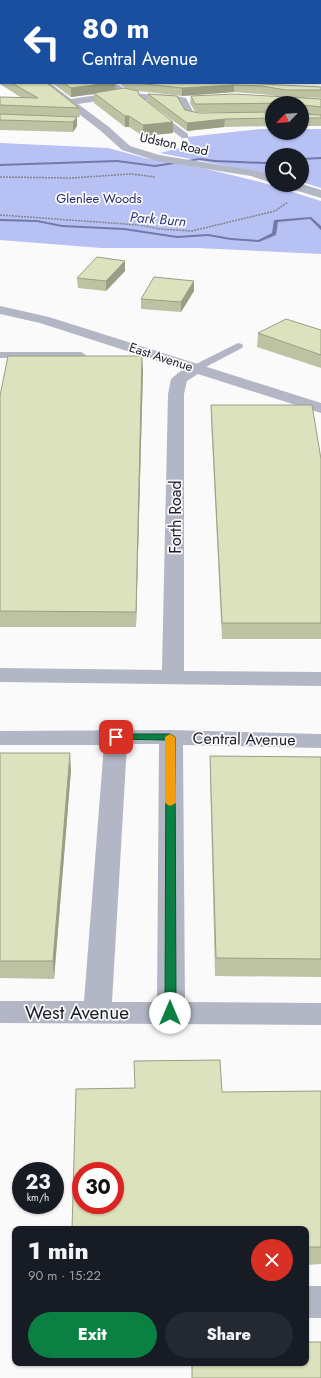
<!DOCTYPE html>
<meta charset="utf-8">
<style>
body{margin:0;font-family:Jost,sans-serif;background:#242831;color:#f1f3f6;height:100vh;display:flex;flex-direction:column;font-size:15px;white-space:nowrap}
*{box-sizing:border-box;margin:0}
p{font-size:13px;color:#9ea1a6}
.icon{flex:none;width:22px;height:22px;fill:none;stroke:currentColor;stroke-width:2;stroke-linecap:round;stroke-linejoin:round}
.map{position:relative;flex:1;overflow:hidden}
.drawer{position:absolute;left:12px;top:1226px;width:297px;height:140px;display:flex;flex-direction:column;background:#171b24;border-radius:8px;box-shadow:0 1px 3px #0004}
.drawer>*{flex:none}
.hud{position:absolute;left:0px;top:0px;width:321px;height:84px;box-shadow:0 1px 3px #0004;background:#1a4fa0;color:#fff;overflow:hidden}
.needle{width:26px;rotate:245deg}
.controls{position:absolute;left:265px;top:96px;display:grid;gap:8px}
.controls a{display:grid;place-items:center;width:44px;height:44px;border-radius:50%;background:#171b24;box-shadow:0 1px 3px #0004;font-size:20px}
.speed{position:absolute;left:12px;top:1162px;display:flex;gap:8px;font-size:20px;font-weight:700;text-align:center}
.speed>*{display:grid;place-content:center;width:52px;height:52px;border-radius:50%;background:#171b24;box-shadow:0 1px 3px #0004;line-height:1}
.speed small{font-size:10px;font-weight:400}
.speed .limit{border:6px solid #d22;background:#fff;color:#111}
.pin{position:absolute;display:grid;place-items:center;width:34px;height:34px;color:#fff;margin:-17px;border-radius:8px;box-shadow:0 2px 6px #0006}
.me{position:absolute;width:44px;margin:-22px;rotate:0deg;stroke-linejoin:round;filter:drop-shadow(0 0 3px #0008)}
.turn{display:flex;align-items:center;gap:14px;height:84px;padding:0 16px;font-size:18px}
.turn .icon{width:52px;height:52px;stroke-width:2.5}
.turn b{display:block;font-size:28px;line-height:34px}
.round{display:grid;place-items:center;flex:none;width:42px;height:42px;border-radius:21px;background:#242831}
.overview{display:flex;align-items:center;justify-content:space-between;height:68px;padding:0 16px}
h1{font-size:24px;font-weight:800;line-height:30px}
.cta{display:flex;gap:8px;margin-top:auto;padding:8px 16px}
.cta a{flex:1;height:46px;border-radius:24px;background:#0b8043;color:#fff;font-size:16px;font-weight:800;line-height:46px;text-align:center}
.cta a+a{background:#242831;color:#f1f3f6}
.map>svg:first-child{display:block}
.forest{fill:#b7c1f4}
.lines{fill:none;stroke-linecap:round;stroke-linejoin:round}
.stream{fill:#7179a9;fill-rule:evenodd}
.path{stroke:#83858b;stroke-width:1.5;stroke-dasharray:2 1;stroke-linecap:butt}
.lane{fill:#b3b6c5;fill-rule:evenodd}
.street{fill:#b3b6c5;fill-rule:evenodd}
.wall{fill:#bdc2a3}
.shaded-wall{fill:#9a9e84}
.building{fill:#dce2bd;stroke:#9a9e84;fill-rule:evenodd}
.route{fill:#0b8043;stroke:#07532c}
.slow{fill:#f59e0b}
.labels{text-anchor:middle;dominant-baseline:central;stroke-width:3.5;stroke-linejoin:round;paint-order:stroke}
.far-street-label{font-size:13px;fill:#1b1d2a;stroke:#fafafa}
.far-park-label{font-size:13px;fill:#282c73;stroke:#fafafa}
.far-water-label{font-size:14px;font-style:italic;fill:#2f347c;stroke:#fafafa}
.street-label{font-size:16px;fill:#1b1d2a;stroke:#fafafa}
.near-street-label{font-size:19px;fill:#1b1d2a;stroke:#fafafa}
</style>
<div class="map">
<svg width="321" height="1378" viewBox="0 0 321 1378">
<rect width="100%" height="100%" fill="#fafafa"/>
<path class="forest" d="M261 129H272V133H302V129H321V188L302 182V155H272V175L160 153 191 145 187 137Z
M0 143 108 148 145 158 207 169 264 183 321 201V254L197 248H101L0 240Z"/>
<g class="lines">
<path class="stream" d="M321 157V159L302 160V158Z
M200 158 215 160 264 162 272 161V163L264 164 215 162 200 160 155 167 117 162 0 166V164L117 160 155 165Z
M311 217 321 226V230L310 219 278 222 276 235 259 242 231 240 208 236 177 238 124 230 62 227 37 222 0 221V219L37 220 62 225 124 228 177 236 208 234 231 238 258 240 272 233 274 220Z"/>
<path class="path" d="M0 177 71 178 131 174 155 177
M0 215 139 225 160 229 192 231 275 211 288 202"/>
<path class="lane" d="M320 18H321V23H320Z
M320 43H321V47H320Z
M108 83C115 83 125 86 127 94L122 95 121 93Z
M154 113H160L188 134V138H182L154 117Z
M238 343 242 344 243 346 242 348 200 370 196 371 191 368 192 366Z
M0 352H81L86 355 81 358H0Z"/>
<path class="street" d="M320 6H321V12H320Z
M39 83H50L71 99 124 91 142 94 171 95 186 98 194 113 199 114 272 113V119L199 120 186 117 178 102 142 100 124 97 78 104 109 127 130 146 159 155 257 171 272 175V183L251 176 157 161 122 150 101 131Z
M302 184 321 190V198L288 188 286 185Z
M0 306 49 317 321 403V413L198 374 187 381 184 394V671L321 672V686L0 682V668L162 670 168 394 171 379 183 369 40 323 0 314Z
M171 730 321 734V748L183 745 185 1002 321 1003V1025L0 1023V1001H84L104 745H0V731ZM127 744H159L157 1002H112Z
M306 1286H321V1318H306Z"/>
</g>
<path class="wall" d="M0 0H321V5H320V1H1V7H0Z
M1 9V83H47L79 108 80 117H77V126L73 132 0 130V97L22 98 0 84Z
M52 83H115L116 89 125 88 121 85V83H243L321 87V98L302 97 321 99V115L302 114 272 103V112H195L190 103 191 96H277L261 94 234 92 182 96 138 91 139 95 173 133 143 136 129 127H125L94 103V94L71 97Z
M148 94 185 110 199 113 272 112V126L224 127 187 131 148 102Z
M302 114 321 115V126H302Z
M125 261V271L106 291 78 288 77 278Z
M194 281V291L181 312 141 309V299Z
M321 330V368L257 347 258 333Z
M143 370 136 627H0V396Z
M211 405 321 459V639H222L211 419Z
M0 753 71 770 54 979 0 978Z
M210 756 321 757V977L215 976 210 773Z
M321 1091V1264L306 1265V1229L222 1092Z"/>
<path class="shaded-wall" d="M0 44H1V52L0 53Z
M108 83H115L116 91 94 93V94L71 97V88Z
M234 85V92L182 96V88Z
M125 116H129V127H125Z
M77 117V126L73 132V122Z
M225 119 224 127 187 131V123Z
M173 122V133L143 136V125Z
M125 261V271L106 291V281Z
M194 281V291L181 312V302Z
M142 356 143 370 136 627V612Z
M70 753 71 770 54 979 53 961Z"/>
<path class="building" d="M7 0H204L205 1H16Z
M1 9V44H0V11H1Z
M1 52V77L0 76V53Z
M12 83H47L79 108 0 105V97L38 98Z
M64 83H108L71 88Z
M136 83H243L321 87V90H286L261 86 234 85 182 88Z
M124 88 138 91 139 95 173 122 143 125 129 116H125L94 93Z
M148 94 177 96 185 110 199 113 272 112V118L225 119 187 123Z
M234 94 321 99V107L303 105 302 106V103L199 104H195L191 96Z
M0 114 77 117 73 122 0 120Z
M302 114 321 115V118H302Z
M97 257 125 261 106 281 77 278Z
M154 277 194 281 181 302 141 299Z
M286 319 321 330V355L258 333Z
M8 356H142L136 612 0 611V396Z
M211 405H312L321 459V623H222Z
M0 753H70L53 961H0Z
M210 756 321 757V959L216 958Z
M220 1060 222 1092 321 1091V1247H306V1229H72L76 1089 135 1088 134 1061ZM81 1171H115V1205H81Z
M306 1342H321V1378H192V1363H306Z"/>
<path class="route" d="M116 734H170L175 737 176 1013 175 1016 170 1018 166 1016 165 1013 166 740 112 739 111 737Z"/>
<path class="slow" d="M170 734 175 737 176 803 170 806 165 803V737Z"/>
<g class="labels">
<g class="far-street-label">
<text transform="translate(174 144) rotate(12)">Udston Road</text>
<text transform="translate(161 357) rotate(18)">East Avenue</text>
</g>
<g class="far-park-label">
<text x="99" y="198">Glenlee Woods</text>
</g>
<g class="far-water-label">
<text transform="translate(158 219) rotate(5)">Park Burn</text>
</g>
<g class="street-label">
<text transform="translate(175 517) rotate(-90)">Forth Road</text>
<text transform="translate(244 739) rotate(1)">Central Avenue</text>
</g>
<g class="near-street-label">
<text x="77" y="1012">West Avenue</text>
</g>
</g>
</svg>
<div class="controls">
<a><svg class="needle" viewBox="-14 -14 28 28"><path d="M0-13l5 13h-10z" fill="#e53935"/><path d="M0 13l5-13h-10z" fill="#9ea1a6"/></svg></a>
<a><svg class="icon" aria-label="search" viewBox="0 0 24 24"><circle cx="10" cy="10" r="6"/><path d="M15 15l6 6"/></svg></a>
</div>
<div class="speed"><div>23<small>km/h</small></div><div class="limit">30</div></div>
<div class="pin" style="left:116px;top:737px;background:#d93025"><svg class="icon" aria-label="arrive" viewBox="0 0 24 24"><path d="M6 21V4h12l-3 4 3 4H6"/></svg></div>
<svg class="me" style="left:170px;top:1013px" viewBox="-20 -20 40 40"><circle r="19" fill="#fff"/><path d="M0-13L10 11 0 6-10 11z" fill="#0b8043"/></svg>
<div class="hud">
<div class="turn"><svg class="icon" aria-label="left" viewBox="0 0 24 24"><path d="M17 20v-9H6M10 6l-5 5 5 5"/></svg><div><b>80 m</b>Central Avenue</div></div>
</div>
<section class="drawer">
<div class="overview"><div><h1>1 min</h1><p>90 m · 15:22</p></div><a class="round" style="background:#d93025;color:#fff"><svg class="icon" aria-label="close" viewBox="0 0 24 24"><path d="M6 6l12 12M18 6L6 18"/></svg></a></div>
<div class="cta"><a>Exit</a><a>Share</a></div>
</section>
</div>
